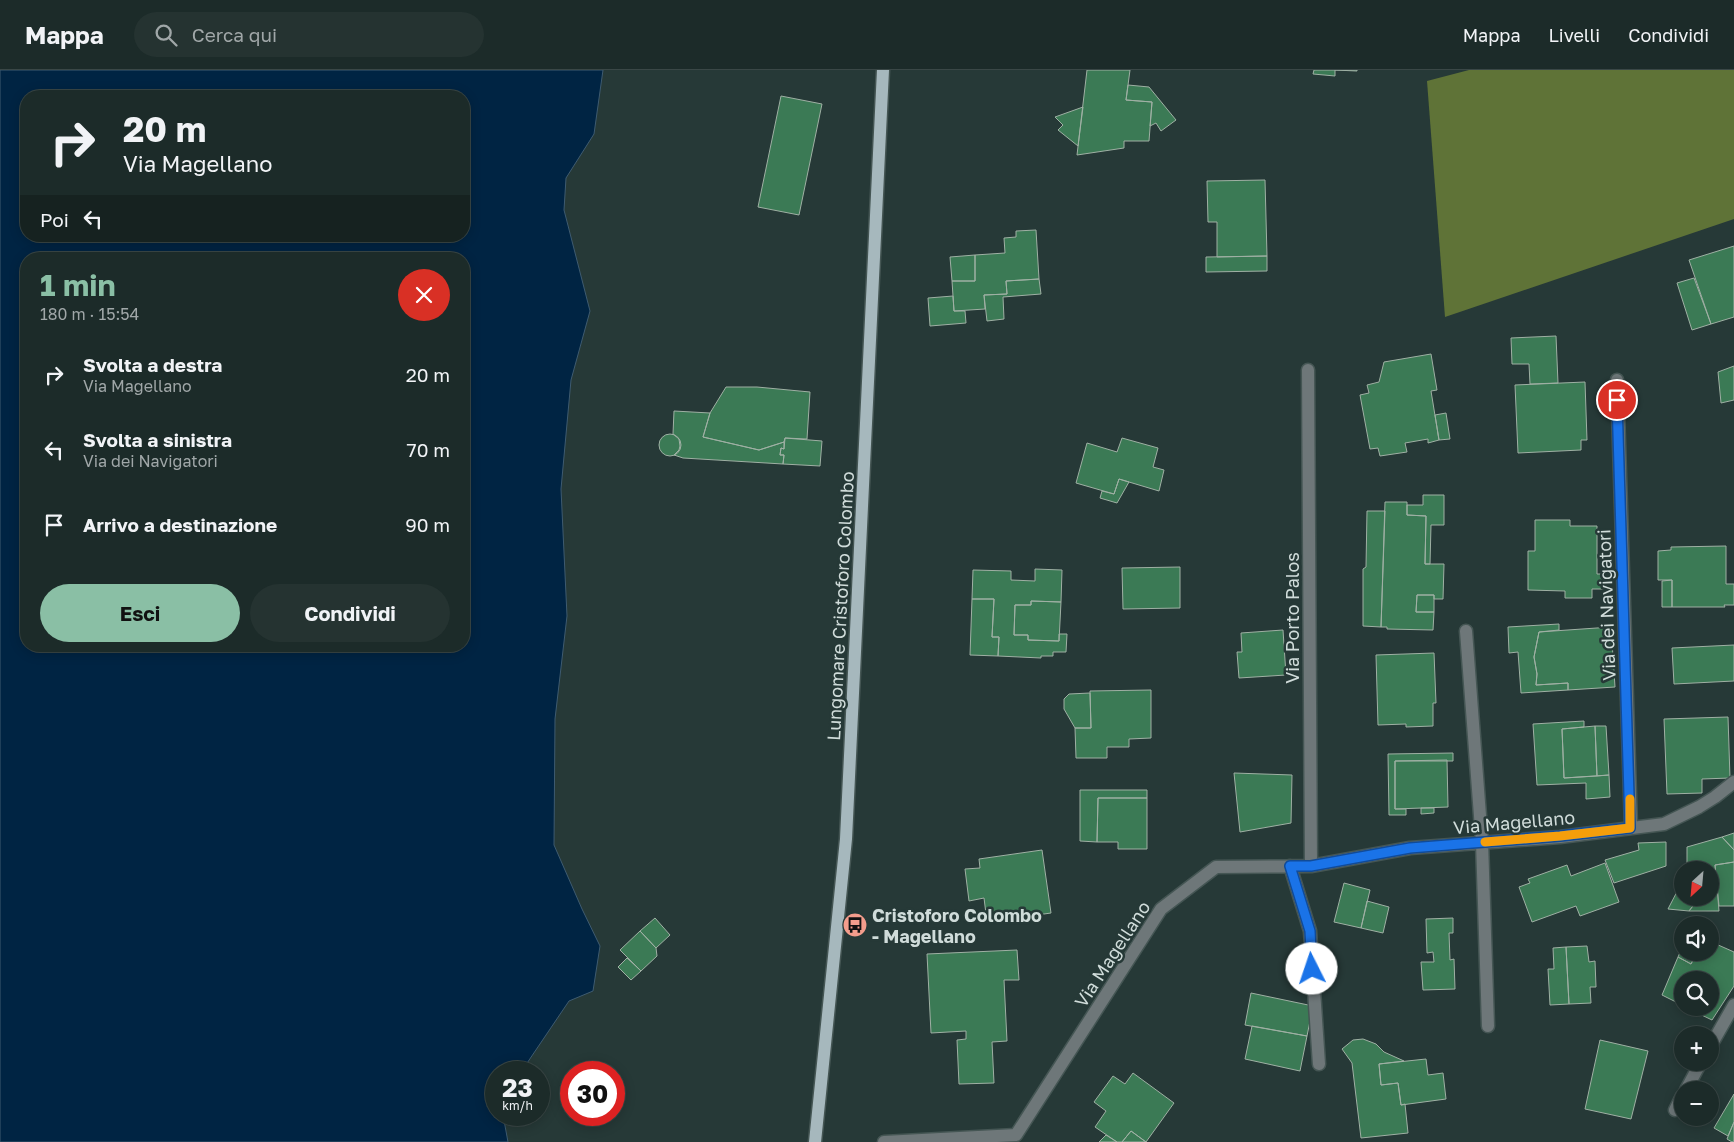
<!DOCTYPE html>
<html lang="it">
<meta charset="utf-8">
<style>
body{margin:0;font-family:"Golos Text",sans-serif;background:#253331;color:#f1f3f6;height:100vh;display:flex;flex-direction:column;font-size:19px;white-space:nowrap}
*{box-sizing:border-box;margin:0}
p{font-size:16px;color:#a0a7a8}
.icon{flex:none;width:28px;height:28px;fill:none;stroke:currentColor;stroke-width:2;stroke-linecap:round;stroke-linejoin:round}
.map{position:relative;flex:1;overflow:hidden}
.panel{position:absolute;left:20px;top:182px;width:450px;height:400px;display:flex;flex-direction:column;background:#1c2b29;border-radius:20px;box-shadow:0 2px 12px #0003,0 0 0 1px #3a4746}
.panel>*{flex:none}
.guide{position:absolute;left:20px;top:20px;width:450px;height:152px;border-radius:20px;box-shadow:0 2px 12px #0003,0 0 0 1px #3a4746;background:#1c2b29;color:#f1f3f6;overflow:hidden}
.needle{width:32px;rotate:206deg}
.buttons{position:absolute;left:1674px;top:791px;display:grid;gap:10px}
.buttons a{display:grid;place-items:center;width:45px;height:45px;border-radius:50%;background:#1c2b29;box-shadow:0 2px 12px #0003,0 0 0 1px #3a4746;font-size:25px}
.speed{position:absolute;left:485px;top:991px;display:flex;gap:10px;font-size:25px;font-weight:700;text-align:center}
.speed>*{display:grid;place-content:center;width:65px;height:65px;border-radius:50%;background:#1c2b29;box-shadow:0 2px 12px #0003,0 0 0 1px #3a4746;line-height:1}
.speed small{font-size:12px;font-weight:400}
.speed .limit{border:8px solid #d22;background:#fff;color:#111}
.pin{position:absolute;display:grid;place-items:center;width:42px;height:42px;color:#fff;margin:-21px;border:2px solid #fff;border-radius:50%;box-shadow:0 1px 5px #0007}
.me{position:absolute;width:55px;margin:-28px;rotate:356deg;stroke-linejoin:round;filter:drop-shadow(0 0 4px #0008)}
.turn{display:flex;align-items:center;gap:18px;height:105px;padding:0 20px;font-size:22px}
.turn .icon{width:65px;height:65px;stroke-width:2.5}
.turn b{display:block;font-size:35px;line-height:42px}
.then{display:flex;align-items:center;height:48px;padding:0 20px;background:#0003;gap:10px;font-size:19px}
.round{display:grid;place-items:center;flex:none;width:52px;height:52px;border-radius:26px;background:#253331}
.summary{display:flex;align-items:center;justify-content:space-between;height:85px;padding:0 20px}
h1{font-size:30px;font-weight:700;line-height:38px;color:#8abfa5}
.action{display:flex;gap:10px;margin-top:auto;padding:10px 20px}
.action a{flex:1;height:58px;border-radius:30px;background:#8abfa5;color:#111;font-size:20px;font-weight:700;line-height:58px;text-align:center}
.action a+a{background:#253331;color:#f1f3f6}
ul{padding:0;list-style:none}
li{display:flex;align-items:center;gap:15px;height:75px;padding:0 20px}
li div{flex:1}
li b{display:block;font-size:19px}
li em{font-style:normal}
header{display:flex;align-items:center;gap:30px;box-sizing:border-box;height:70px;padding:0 25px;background:#1c2b29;border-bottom:1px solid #3a4746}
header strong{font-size:24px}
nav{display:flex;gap:28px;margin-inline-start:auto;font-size:18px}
.search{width:350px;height:45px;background:#253331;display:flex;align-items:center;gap:12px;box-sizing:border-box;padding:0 18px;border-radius:28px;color:#a0a7a8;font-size:19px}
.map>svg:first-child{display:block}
.forest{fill:#5f7337}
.water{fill:#002443;stroke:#3e5b70;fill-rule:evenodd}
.building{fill:#3b7a55;stroke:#9fb0a4}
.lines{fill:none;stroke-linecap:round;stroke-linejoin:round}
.minor-casing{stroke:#455654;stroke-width:15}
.major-casing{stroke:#455654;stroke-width:15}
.minor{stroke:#6e7779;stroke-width:12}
.major{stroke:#a6b8bd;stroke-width:12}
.route-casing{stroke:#114b97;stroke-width:12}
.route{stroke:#1a73e8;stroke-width:9}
.slow{stroke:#f59e0b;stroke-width:9}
.labels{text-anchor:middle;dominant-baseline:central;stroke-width:5;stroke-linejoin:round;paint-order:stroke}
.street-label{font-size:18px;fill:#d0dcda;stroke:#263937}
.poi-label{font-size:18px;font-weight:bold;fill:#d0dcda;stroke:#263937;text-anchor:start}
</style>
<header>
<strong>Mappa</strong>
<div class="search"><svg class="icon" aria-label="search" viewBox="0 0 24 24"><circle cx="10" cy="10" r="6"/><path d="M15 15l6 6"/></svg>Cerca qui</div>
<nav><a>Mappa</a><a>Livelli</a><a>Condividi</a></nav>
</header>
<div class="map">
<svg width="1734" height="1072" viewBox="0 0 1734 1072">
<rect width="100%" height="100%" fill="#263937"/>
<path class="forest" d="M1469 0H1734V149L1445 247 1427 11Z"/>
<path class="water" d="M0 0H603L594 64 566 108 564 140 590 241 571 310 561 419 567 546 555 649 554 775 582 839 600 876 593 921 569 931 521 1002H496V1045H503L508 1072H0ZM26 26H464V166H26ZM26 189H464V576H26Z"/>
<path class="building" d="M1087 0H1130L1126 30 1152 32 1149 71H1124V78L1077 85Z
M1314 0H1357V1L1335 0V6L1313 4Z
M1128 15 1149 17 1176 50 1161 61 1156 53 1150 56 1152 32 1126 30Z
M781 26 822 34 799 145 758 137Z
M1083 37 1078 76 1058 60 1063 55 1055 47Z
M1265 110 1267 186 1217 187V152H1208L1207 111Z
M1036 160 1039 209 1006 211 1007 224 984 225 985 239 954 241 952 211H975V185L1005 183 1004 168 1016 167V161Z
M1734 176V247L1711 254 1689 190Z
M975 185V211H952L950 187Z
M1267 186V201L1206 202V187Z
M1694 208 1711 254 1692 260 1677 213Z
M1039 209 1041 224 1003 227 1004 249 987 251 984 225 1007 224 1006 211Z
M953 226 954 241H965L966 253 930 256 928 228Z
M1556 266 1558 313 1530 314 1529 294H1512L1511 268Z
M1431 284 1437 320 1431 321 1439 370 1428 373V369L1405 373 1407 382 1380 386 1378 378 1370 379 1360 325 1369 323 1367 315 1379 312 1384 292Z
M1734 296V330L1721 333 1718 302Z
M1585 312 1587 370H1581V380L1518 383 1515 315Z
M726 317H757L810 322 807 369 785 368 784 372 759 380 703 367 710 343Z
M674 341 710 343 703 367 759 380 784 372V379L781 378 780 385H784L783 394 683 388 674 385 679 380 680 376 679 369 673 364Z
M1446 343 1450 369 1439 370 1435 345Z
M659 375a11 11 0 1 1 22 0a11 11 0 1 1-22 0Z
M785 368 822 371 820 396 783 394 784 385H780L781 378 784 379Z
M1122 368 1158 378 1153 397 1164 400 1159 421 1119 409 1114 424 1076 413 1087 373 1117 382Z
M1119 409 1129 412 1117 433 1100 428 1102 421 1114 424Z
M1423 425H1444V455H1431L1430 494H1425L1426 446 1407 445V435H1423Z
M1385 432H1407V445L1426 446 1425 494H1444L1443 529H1434V525H1417L1416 542H1434L1433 560 1387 559V557H1381Z
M1367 441H1385L1381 557 1363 556V499L1366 497Z
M1535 450H1570V456H1597V504H1605V519H1592V528H1565V521L1528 520V481H1535Z
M1726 476V514H1734V535H1724L1725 537H1672V510H1658V481L1671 480V477Z
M1180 497V538L1123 539 1122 498Z
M1035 499 1062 500 1061 532 1031 531V535H1015L1014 565H1028V570L1059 571V564H1067L1066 582H1053V586H1041V588L998 586 999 567H992L994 529H972L973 500 1011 501V510L1035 511Z
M1672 510V537H1662V511Z
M1417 525H1434V542H1416Z
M972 529H994L992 567H999L998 586 970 585Z
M1031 531 1061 532 1059 571 1028 570V565H1014L1015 535H1031Z
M1559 554V560L1539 562 1534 587 1537 604 1536 615 1568 613V620L1521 623 1518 582 1509 583 1508 557Z
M1611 557 1615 617 1568 620V613L1536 615 1537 604 1534 587 1539 562Z
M1283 560 1286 605 1239 608 1237 582H1242L1241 563Z
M1734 575V611L1674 614 1672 578Z
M1434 583 1436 633H1433V656L1406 657V654L1378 655 1376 585Z
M1151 620V668L1129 669V677H1107V688H1076L1075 658H1091L1090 621Z
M1090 623 1091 658H1075L1064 639V629L1069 624Z
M1728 647 1730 708 1702 709V723L1667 724 1664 649Z
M1584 651V657L1562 659 1564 708 1609 705 1610 727 1586 729V713L1537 715 1533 654Z
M1595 656 1597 706 1564 708 1562 659Z
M1595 656H1606L1609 705 1597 706Z
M1453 683V691H1395V739H1406V745H1389L1388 684Z
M1447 690 1448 737 1395 739V691Z
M1234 703 1292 705 1291 753 1240 762Z
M1080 720H1147V728H1098L1097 772 1080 771Z
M1098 728H1147V779H1118V772H1097Z
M1421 738H1434V743L1421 744Z
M1734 763V780L1722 767Z
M1722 767 1734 780V792L1715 795 1716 805 1710 813V800H1684L1687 795V777Z
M1666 772V796L1614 813 1605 790 1639 780 1638 773Z
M1042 780 1051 843 987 852 984 828 969 831 965 799 980 798 979 789Z
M1734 792V836H1719L1715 795Z
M1605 793 1619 832 1580 846 1576 836 1532 852 1519 817 1530 813 1528 809 1567 795 1571 806Z
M1716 805 1719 841H1689L1699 828H1710V813Z
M1682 812V828H1699L1689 841 1668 839Z
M1344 813 1370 820 1361 858 1334 852Z
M1367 831 1389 837 1383 863 1361 858Z
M655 848 670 865 656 878 640 861Z
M1453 848V863H1449L1450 890 1454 889 1455 919 1423 920 1421 892H1434L1433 882 1427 883 1426 849Z
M640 861 656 878 657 886 641 901 620 880Z
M1716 874 1734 882V916L1712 950 1687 938H1710V910H1682V935L1662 925 1678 887 1691 894 1697 882H1710V876L1714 878Z
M1587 876 1589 892 1595 891 1596 917H1590L1591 933 1569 934 1566 877Z
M1566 877 1569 934 1550 935 1548 899H1554L1553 878Z
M1682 878V882H1697L1691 894 1678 887Z
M1017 880 1019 910H1004L1007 971 992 972 994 1013 959 1014 957 970 966 969V961L931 963 927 884Z
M627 888 641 901 631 910 618 897Z
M1251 923 1313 936 1307 966 1245 955Z
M1252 956 1307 966 1300 1001 1245 989Z
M1363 969 1376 974 1384 982 1404 991 1379 994 1381 1015 1398 1013 1401 1035 1405 1034 1408 1063 1361 1068 1352 993 1342 979 1353 970Z
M1600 970 1648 981 1631 1049 1585 1039Z
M1426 989 1428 1005 1443 1003 1446 1029 1401 1035 1398 1013 1381 1015 1379 994Z
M1133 1003 1174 1033 1146 1072 1131 1061 1122 1072H1117L1095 1057 1106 1041 1094 1032 1113 1006 1125 1014Z
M1734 1024V1052L1728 1066 1714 1058Z
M1734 1052V1071L1732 1072 1727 1069Z
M1131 1061 1146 1072H1122Z
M1106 1065 1117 1072H1099Z"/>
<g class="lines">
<defs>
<path id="minor" d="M1308 300 1311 796
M1617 310 1631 758
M1466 561 1482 772 1488 956
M1290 796 1310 861 1319 994
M1710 977 1734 935
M1686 1020 1701 992
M1675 1040 1682 1026
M884 1072 1016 1065 1161 839 1216 797 1311 796 1410 778 1560 767 1664 754 1699 737 1715 727 1734 712"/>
<path id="major" d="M815 1072 846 769 883 0"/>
</defs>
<use href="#minor" class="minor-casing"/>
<use href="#major" class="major-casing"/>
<use href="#minor" class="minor"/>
<use href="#major" class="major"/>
</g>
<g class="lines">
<defs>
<path id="route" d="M1312 899 1310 861 1290 796H1311L1410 778 1560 766 1630 758 1617 330"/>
</defs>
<use href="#route" class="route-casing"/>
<use href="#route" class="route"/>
<path class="slow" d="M1485 772 1560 766 1630 758V729"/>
</g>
<defs>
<symbol id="bus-disc" viewBox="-11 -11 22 22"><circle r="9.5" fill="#f49d8c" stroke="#263937"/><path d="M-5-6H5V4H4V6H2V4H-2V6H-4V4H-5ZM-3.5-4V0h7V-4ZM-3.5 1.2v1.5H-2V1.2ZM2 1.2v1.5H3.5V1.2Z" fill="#111"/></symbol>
</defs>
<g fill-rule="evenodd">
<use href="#bus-disc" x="841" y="841" width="28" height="28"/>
</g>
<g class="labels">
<g class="street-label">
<text transform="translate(1606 535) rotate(-92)">Via dei Navigatori</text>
<text transform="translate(840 536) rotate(-87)">Lungomare Cristoforo Colombo</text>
<text transform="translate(1292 548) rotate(-90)">Via Porto Palos</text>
<text transform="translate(1514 752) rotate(-5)">Via Magellano</text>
<text transform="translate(1112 884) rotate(-57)">Via Magellano</text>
</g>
<g class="poi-label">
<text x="872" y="845">Cristoforo Colombo<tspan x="872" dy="21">- Magellano</tspan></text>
</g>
</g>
</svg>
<div class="buttons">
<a><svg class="needle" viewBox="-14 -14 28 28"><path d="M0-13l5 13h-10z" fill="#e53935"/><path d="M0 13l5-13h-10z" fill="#a0a7a8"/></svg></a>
<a><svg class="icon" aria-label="sound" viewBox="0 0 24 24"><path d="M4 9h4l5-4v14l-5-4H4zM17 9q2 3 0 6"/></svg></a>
<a><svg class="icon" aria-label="search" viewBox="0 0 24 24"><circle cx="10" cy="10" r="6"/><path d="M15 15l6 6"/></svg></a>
<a>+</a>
<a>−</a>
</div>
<div class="speed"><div>23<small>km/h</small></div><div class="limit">30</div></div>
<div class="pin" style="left:1617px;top:330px;background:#d93025"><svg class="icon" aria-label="arrive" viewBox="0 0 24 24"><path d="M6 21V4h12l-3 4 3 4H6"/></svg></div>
<svg class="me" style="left:1312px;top:899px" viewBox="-20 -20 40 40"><circle r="19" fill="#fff"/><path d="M0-13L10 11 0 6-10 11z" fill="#1a73e8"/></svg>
<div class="guide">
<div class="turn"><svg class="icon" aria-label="right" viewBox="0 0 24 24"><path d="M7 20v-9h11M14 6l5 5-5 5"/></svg><div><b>20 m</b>Via Magellano</div></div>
<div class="then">Poi<svg class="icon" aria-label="left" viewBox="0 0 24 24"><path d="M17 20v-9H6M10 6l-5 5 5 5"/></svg></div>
</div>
<section class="panel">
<div class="summary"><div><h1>1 min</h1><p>180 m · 15:54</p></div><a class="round" style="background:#d93025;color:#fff"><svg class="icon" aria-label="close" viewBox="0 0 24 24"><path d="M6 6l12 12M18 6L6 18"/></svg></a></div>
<ul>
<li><svg class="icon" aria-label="right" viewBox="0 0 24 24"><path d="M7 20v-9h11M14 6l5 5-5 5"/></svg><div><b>Svolta a destra</b><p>Via Magellano</p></div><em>20 m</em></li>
<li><svg class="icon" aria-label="left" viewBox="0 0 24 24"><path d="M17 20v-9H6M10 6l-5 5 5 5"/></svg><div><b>Svolta a sinistra</b><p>Via dei Navigatori</p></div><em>70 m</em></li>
<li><svg class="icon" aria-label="arrive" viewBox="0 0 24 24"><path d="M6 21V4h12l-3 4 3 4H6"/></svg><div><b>Arrivo a destinazione</b></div><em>90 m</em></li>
</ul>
<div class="action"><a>Esci</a><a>Condividi</a></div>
</section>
</div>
